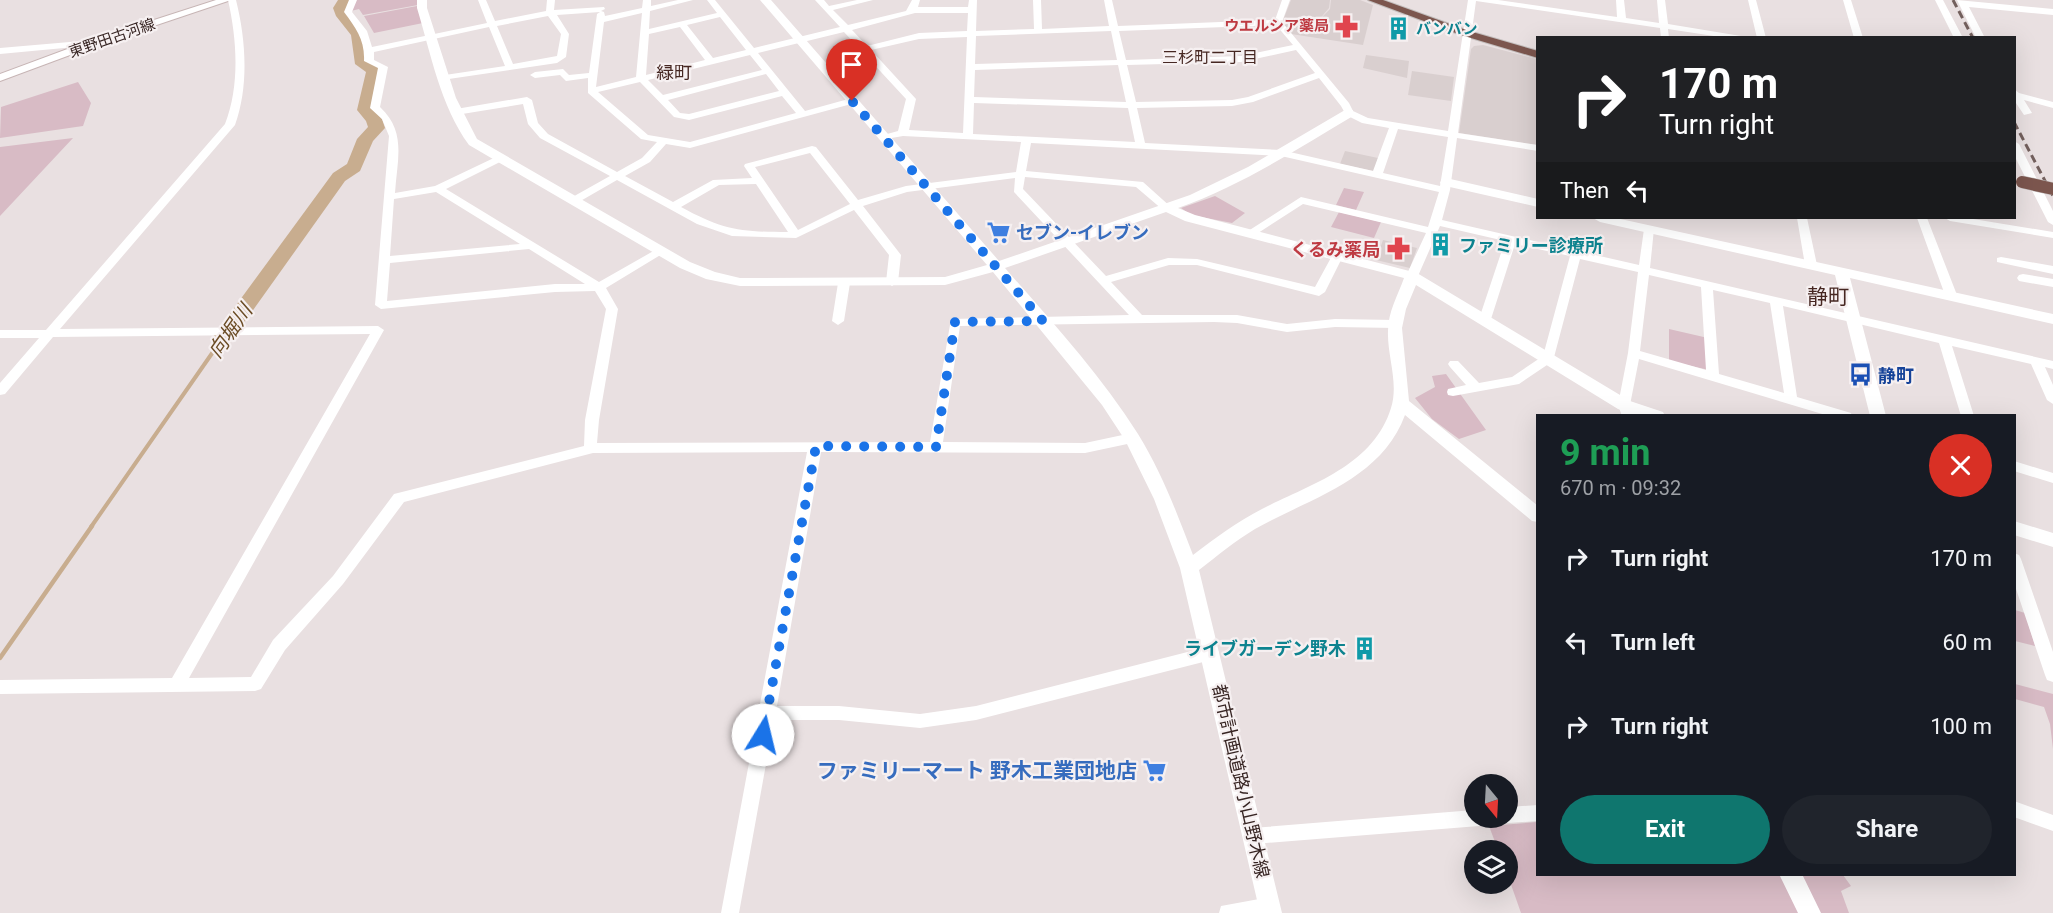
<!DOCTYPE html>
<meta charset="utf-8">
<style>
body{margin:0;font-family:Roboto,"Noto Sans JP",sans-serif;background:#20242c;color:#f1f3f6;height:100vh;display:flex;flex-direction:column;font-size:22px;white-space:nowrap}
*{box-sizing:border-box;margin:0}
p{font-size:20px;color:#9ea1a6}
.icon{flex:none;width:33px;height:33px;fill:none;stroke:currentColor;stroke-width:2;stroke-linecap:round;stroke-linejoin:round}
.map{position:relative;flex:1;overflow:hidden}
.side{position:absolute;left:1536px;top:414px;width:480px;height:462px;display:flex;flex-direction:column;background:#171b24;border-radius:0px;box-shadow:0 6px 24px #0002}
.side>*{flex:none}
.guide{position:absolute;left:1536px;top:36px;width:480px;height:183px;border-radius:0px;box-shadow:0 6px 24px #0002;background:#202124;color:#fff;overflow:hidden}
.needle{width:39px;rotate:162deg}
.tools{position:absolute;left:1464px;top:774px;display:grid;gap:12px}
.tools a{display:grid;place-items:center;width:54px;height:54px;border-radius:50%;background:#171b24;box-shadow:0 6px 24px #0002;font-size:30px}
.pin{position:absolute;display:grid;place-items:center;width:51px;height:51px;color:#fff;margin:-62px -26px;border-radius:50% 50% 50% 0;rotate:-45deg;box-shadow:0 0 6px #0007}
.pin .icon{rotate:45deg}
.me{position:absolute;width:66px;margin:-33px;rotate:9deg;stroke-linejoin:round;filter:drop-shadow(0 0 4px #0008)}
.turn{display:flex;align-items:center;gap:21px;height:126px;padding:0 24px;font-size:27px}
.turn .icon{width:78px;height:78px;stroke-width:2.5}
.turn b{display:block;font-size:42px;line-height:51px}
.then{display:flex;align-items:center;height:57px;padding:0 24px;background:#0003;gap:12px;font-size:22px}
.round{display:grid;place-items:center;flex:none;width:63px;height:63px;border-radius:32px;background:#20242c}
.headline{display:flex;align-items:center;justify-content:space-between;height:102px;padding:0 24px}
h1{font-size:36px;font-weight:700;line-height:45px;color:#1e9e55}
.action{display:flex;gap:12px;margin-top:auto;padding:12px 24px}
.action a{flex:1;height:69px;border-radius:36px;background:#0f766e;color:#fff;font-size:24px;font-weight:700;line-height:69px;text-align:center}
.action a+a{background:#20242c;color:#f1f3f6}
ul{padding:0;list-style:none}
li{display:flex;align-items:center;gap:18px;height:84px;padding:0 24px}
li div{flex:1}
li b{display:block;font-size:22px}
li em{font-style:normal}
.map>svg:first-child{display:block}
.built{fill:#d9cfcf}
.green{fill:#d8bbc5}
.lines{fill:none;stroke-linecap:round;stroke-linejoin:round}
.stream-far1{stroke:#c8ad8f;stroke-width:4}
.stream{stroke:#c8ad8f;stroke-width:4.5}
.river{fill:#c8ad8f;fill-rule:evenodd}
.secondary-casing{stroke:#c7b5b5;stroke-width:2}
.trunk-casing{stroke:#c3bebd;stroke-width:2}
.minor{fill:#fff;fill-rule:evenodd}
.tertiary{fill:#fff;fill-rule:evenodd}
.secondary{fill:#fff;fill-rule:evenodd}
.trunk{fill:#7c564e;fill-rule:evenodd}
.rail{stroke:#73605d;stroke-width:3;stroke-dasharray:8 4.5;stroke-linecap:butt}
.trunk-bridge-casing{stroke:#c3bebd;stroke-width:13;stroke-linecap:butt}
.trunk-bridge{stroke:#7c564e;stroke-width:12}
.route{stroke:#1a73e8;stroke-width:10;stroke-dasharray:0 18}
.labels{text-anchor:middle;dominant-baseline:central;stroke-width:4.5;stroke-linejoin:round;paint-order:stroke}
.far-health-label{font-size:15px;font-weight:bold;fill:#be3a42;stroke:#f6f0f1;text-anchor:end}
.far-culture-label{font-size:15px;font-weight:bold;fill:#0d838f;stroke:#f6f0f1;text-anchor:start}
.far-street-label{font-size:15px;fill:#372523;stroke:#f6f0f1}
.far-neighbourhood-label{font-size:16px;fill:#462722;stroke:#f6f0f1}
.far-quarter-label{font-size:18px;fill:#462722;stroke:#f6f0f1}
.shop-label{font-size:18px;font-weight:bold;fill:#366cbe;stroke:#f6f0f1;text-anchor:start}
.culture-label{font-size:18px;font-weight:bold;fill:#0d838f;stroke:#f6f0f1;text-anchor:start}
.health-label{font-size:18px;font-weight:bold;fill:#be3a42;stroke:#f6f0f1;text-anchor:end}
.transit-label{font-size:18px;font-weight:bold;fill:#164399;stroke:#f6f0f1;text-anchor:start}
.street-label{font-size:18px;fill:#372523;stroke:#f6f0f1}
.water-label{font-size:20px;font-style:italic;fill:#6b4c25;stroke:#f6f0f1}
.quarter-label{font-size:21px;fill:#462722;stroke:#f6f0f1}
.near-shop-label{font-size:21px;font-weight:bold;fill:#366cbe;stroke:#f6f0f1;text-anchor:end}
</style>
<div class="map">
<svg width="2053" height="913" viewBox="0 0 2053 913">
<rect width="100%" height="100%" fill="#e9e0e1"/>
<path class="built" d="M1291 0H1330L1329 8 1318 21 1330 9 1331 0H1360L1373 5 1363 45 1291 34 1282 23Z
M1483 45 1537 59V145L1459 133 1471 49 1474 46Z
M1366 55 1409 61 1407 78 1363 68Z
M1412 71 1454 77 1451 101 1408 95Z
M1345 151 1378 158 1374 171 1340 164Z
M1383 240 1417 248 1410 268 1376 260Z"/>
<path class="green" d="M356 0H420L418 5 363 15 359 9 351 11Z
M417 6 423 23 374 33 364 16Z
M78 82 91 103 83 126 0 138 1 107Z
M73 138 0 216V147Z
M1344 188 1364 192 1356 210 1336 205Z
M1215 196 1245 213 1232 223 1191 215 1181 208Z
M1339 212 1381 222 1374 238 1331 227Z
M1669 329 1708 338 1709 370 1669 361Z
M1446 374 1486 430 1459 439 1432 419 1415 398 1435 387 1432 376Z
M2015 610 2025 613 2035 646 2015 641Z
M2015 684 2053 694V749L2050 724 2044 707 2015 699Z
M1537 822 1538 874 1785 875 1804 913H1521L1508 876V850H1498L1489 826Z
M1800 875H1843L1851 886 1841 891 1849 913H1820Z"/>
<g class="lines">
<path class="stream-far1" d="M91 527 222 339"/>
<path class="stream" d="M0 658 92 526"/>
<path class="river" d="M338 0H352L347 8 350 15 365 34 370 62 382 70 373 109 382 119 385 128 373 141 360 171 345 181 229 344 222 346 215 344 212 339 215 334 333 173 347 164 357 139 368 127 366 121 357 110 366 72 355 64 351 35 336 16 333 8Z"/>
<defs>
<path id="secondary" d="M216 0H231L97 45 0 81V74L89 41Z"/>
<path id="trunk" d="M1368 0H1383L1469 31 1538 51V58L1461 35Z"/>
</defs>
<use href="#secondary" class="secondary-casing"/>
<use href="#trunk" class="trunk-casing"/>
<path class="minor" d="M228 0H236C246 40 249 86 235 125L60 329 378 326 384 330 189 678 251 677 273 640 333 576 394 494 584 446 585 420 606 309 595 291 555 292 381 309 375 305 389 136 382 119 370 108 378 68 364 61C365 40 356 28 344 12L349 0H357L352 12 367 31 372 47 487 23 478 0H486L495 21 546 11 547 0H555L554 10 604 7 605 9 601 11 604 12 605 16 642 8 643 0H651V6L678 0H693L650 11 649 29 717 13 707 0H715L754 48 840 27 815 0H824L829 6 857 0H873L833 10 848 25 906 11 912 0H920L918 7H968L969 0H977L976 31 1034 29 1033 0H1041L1042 29 1109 26 1104 0H1112L1118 26 1275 20 1282 0H1290L1282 22 1349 103 1353 111 1368 118 1448 131 1468 0H1498L1617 17 1616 0H1624L1626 18 1659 23 1657 0H1665L1668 24 1753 38H1727L1668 29 1669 38H1661L1660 28 1476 1 1458 133 1538 145V151L1457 138 1450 190 1442 220 1639 265 1644 229 1649 226 1653 227 1654 229 1650 268 2053 361V369L2045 367 2053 385V404L2047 400 2031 364 1952 346 1974 416H1961L1939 343 1783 306 1797 397 1851 413 1852 416H1829L1639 359 1630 405 1635 416H1622L1618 405 1628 353 1638 272 1580 259 1553 361 1519 384 1453 396 1448 395 1447 392 1448 389 1466 385 1450 367 1448 364 1450 361H1458L1479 383 1512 377 1543 356 1570 256 1515 244 1491 319 1485 323 1479 319 1505 241 1440 226 1418 276 1412 280 1406 276 1426 233 1303 204 1255 235H1247L1245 233 1301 197 1428 227 1439 192 1281 156 1031 143 1026 171 1143 182 1172 208 1167 211 1163 210 1136 187 1025 177 1023 189 1106 276 1168 258 1197 259 1315 287 1333 254H1341L1343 256 1325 292 1319 296 1197 265H1169L1111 282 1142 315H1237L1287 324 1335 319 1396 320 1402 324 1396 328 1335 327 1287 332 1237 323 1214 322 960 326 943 442 1085 443 1132 433 1139 438 1132 443 1085 453 821 452 777 706H839L920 714 976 706 1211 646 1217 648 1219 653 1217 658 1211 660 976 720 920 728 839 720H774L739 913H721L807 452 593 453 404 502 343 584 285 650 261 689 255 691 0 694V680L172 678 370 334 53 337 5 394 0 395V383L39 338H0V330H46L225 124C240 85 237 40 228 0ZM600 12 597 14 589 73 569 75 563 69 535 72 530 75 535 78 560 75 566 81 588 78V93L641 139 657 142 642 158 617 172 548 134 538 123 532 100 527 97 456 109 451 112 456 115 523 104 528 124 540 138 610 176 569 199V203H577L617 180 697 224 732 236 796 238 854 210 889 255 886 282 892 286 898 282 901 255 863 206 907 192 1015 178 1014 192 1129 315 951 319 930 442 597 443 599 420 618 309 606 288 667 251 665 249H657L599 282 446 189 502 161 503 159 498 156 435 186 395 193C397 160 407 132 380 107L388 67 374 60V52L489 27 505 66 445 75 442 76V80L557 63 566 57 569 34 557 15ZM642 13 636 77 596 87 604 22ZM915 13H968L967 31 919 33 867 46 852 30ZM548 16 561 34 557 56 513 64 497 26ZM720 17 746 50 713 58 687 25ZM1276 25 1293 45 1241 56 1126 60 1119 31ZM680 27 705 60 646 75 649 34ZM1111 31 1117 60 975 64 976 36ZM844 32 906 99 898 131 880 136V140L903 136 1021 142 1016 172 906 186 858 200 816 147 812 146 745 164 744 166 752 178 713 180 673 202 625 176 650 162 666 144 690 148 855 103V99L852 98 805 111 758 53ZM967 37 963 133 909 130 916 99 871 50 919 39ZM1296 50 1315 73 1248 97 1232 100 1136 102 1127 65 1241 62ZM750 55 762 70 663 95 648 80ZM1118 65 1126 102 974 97 975 70ZM766 74 779 91 689 114 680 113 668 100ZM1319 78 1341 106 1346 115 1362 123 1389 128 1373 171 1281 150 1145 143 1137 108 1232 106 1253 102ZM640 82 674 117 689 120 782 96 796 113 690 142 648 135 598 92ZM974 103 1128 108 1135 142 973 134ZM1398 129 1448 137 1440 186 1383 173ZM810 153 850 204 798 230 755 167ZM756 184 788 232C740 232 723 230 681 207L719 185ZM436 192 520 244 390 256 394 199ZM529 249 585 284H555L387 301 390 263ZM1649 275 1701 287 1706 370 1640 351ZM1713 290 1770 303 1784 393 1719 374Z
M1748 0H1756L1766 38H1757Z
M1843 0H1851L1863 38H1854Z
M1935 0H1943L1963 38H1954Z
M1957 0 2053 9V15L1969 7 1985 38H1976Z
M93 40 97 43 96 45 0 54V48Z
M2014 89 2019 93 2053 102V108L2024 100 2032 113 2024 115 2014 100Z
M2014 141 2019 144 2053 211V225L2048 222 2014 155Z
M1797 218H1807L1817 265 1815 267 1811 269 1805 265Z
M1917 218H1927L1957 295 1955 298 1951 299 1945 295Z
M1945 218H1967L2053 232V238L1950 221Z
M2001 257 2053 266V274L1997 262V258Z
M2023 274 2053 279V287L2019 281 2017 278 2019 275Z
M844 279 850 283 844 321 838 325 832 321 838 283Z
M2014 461 2053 473V483L2014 471Z
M2014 553 2019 555 2021 559 2053 652V682L2047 680 2045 675 2014 583Z
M2014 801 2053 815V831L2014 817Z
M1538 805V821L1508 823 1502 821 1500 818H1508V807Z
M1474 810V818H1488L1485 824 1479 826 1253 844 1247 842 1244 836 1247 830 1253 828Z
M1270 897 1277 899 1279 906 1275 913H1219L1221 906Z"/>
<path class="tertiary" d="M417 0H427V8L456 98 477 139 690 262 715 272 740 278 945 277 987 265 760 0H771L999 261 1190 195 1248 167 1345 110H1353V116C1297 149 1241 186 1178 208L1195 215 1417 273 1630 401 1663 412 1665 416H1638L1618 409 1416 285 1406 309 1402 328 1409 401 1538 506V522L1532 521 1405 415C1381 480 1310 498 1255 529 1235 541 1217 556 1199 570L1282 913H1260L1180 568 1154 499 1125 440 1102 405 993 272 945 285 740 286 706 279 680 268 469 145C440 105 431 54 417 8ZM1166 212 1185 221 1404 278C1398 295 1388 312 1388 331 1387 356 1399 383 1391 408 1373 466 1311 484 1262 509 1237 522 1215 538 1193 555 1177 513 1161 471 1138 434 1100 374 1051 321 1005 268Z
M1446 178 1538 199V207L1441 185 1440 182Z
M1593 218H1616L2053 314V324L1850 278 1886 416H1870L1835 275 1600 222Z
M2014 521 2053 533V547L2014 535Z
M1779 874H1802L1821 913H1798Z"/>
<use href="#secondary" class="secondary"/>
<use href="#trunk" class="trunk"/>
<path class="rail" d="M1953 0 1973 38
M2014 122 2053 196"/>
<defs>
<path id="trunk-bridge" d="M2022 182 2053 189"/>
</defs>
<use href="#trunk-bridge" class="trunk-bridge-casing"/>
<use href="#trunk-bridge" class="trunk-bridge"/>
</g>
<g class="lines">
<path class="route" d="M763 735 816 446 936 447 955 322 1043 321 852 101"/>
</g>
<defs>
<symbol id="pharmacy-bare" viewBox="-9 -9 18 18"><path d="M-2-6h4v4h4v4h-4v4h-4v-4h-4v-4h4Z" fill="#e0444e" stroke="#f6f0f1" stroke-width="2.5" paint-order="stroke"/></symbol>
<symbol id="building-bare" viewBox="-9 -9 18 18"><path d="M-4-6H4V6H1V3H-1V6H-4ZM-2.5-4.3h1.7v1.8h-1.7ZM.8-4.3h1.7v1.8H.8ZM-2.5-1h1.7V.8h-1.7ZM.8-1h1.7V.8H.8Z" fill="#0f9aa8" stroke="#f6f0f1" stroke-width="2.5" paint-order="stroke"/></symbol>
<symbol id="supermarket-bare" viewBox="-9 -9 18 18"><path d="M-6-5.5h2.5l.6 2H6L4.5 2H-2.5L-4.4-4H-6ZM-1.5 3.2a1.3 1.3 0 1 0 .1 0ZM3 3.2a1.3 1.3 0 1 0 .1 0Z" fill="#3f7fe0" stroke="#f6f0f1" stroke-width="2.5" paint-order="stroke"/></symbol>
<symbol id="bus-bare" viewBox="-9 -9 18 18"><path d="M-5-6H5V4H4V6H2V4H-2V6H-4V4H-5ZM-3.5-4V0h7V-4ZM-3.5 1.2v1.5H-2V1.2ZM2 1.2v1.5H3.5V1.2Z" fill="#1a4fb4" stroke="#f6f0f1" stroke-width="2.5" paint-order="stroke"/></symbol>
</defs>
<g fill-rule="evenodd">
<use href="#pharmacy-bare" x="1330" y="10" width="33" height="33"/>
<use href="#building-bare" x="1382" y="12" width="33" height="33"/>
<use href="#supermarket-bare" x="982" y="216" width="33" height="33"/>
<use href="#building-bare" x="1424" y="228" width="33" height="33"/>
<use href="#pharmacy-bare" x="1382" y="232" width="33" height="33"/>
<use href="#bus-bare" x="1844" y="358" width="33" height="33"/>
<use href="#building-bare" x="1348" y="632" width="33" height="33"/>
<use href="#supermarket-bare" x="1138" y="754" width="33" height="33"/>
</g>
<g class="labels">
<g class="far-health-label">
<text x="1329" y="26">ウエルシア薬局</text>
</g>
<g class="far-culture-label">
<text x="1416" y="29">バンバン</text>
</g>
<g class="far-street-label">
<text transform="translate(112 38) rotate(-19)">東野田古河線</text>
</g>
<g class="far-neighbourhood-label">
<text x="1210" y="57">三杉町二丁目</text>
</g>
<g class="far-quarter-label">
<text x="674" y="72">緑町</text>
</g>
<g class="shop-label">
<text x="1016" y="232">セブン-イレブン</text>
</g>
<g class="culture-label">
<text x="1459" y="245">ファミリー診療所</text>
<text x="1346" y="648" text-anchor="end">ライブガーデン野木</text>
</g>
<g class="health-label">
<text x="1380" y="249">くるみ薬局</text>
</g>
<g class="transit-label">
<text x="1878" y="375">静町</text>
</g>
<g class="street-label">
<text transform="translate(1241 781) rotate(77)">都市計画道路小山野木線</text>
</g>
<g class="water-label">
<text transform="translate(230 331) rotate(-55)">向堀川</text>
</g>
<g class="quarter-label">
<text x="1828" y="297">静町</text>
</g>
<g class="near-shop-label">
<text x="1137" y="771">ファミリーマート 野木工業団地店</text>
</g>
</g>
</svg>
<div class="tools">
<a><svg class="needle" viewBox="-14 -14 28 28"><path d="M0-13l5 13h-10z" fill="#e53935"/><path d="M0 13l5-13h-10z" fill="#9ea1a6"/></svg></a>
<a><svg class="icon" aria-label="layers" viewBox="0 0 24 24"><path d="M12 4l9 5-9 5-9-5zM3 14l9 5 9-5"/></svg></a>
</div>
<div class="pin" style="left:852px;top:101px;background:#d93025"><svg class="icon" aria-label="arrive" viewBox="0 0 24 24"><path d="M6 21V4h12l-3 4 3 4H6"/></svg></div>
<svg class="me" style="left:763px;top:735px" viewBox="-20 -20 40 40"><circle r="19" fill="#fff"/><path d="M0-13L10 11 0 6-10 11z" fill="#1a73e8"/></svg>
<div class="guide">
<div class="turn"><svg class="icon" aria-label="right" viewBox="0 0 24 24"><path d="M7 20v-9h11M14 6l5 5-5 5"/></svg><div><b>170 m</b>Turn right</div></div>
<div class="then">Then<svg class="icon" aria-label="left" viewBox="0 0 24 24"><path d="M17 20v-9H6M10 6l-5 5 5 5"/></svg></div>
</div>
<section class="side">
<div class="headline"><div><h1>9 min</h1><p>670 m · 09:32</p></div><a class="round" style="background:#d93025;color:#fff"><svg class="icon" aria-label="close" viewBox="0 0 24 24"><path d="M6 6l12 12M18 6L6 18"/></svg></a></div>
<ul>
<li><svg class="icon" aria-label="right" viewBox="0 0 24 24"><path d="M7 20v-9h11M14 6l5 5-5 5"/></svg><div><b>Turn right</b></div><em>170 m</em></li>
<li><svg class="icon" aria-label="left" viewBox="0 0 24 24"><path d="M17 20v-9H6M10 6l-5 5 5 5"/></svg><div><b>Turn left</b></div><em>60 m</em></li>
<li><svg class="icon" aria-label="right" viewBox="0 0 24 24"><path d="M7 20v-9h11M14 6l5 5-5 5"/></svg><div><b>Turn right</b></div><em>100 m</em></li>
</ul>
<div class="action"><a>Exit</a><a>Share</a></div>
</section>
</div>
